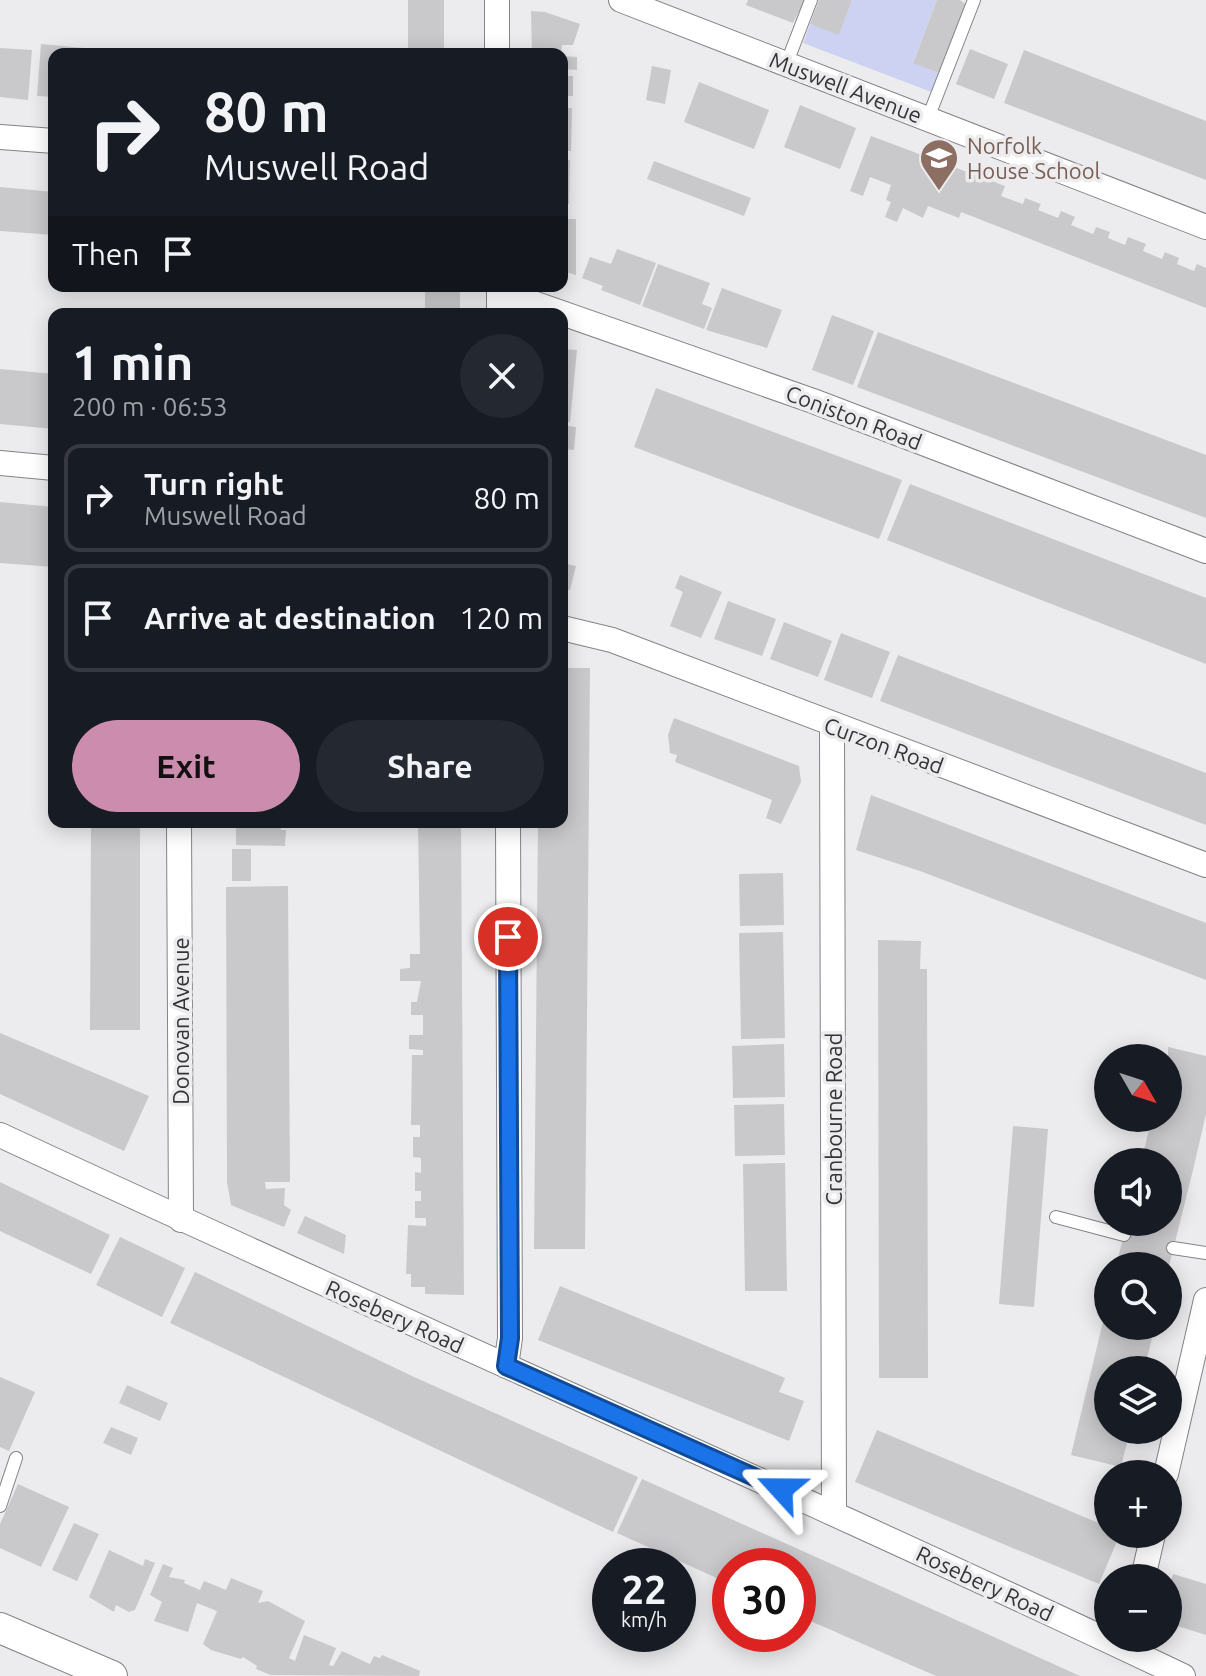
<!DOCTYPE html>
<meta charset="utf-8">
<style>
body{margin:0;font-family:Ubuntu,sans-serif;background:#242831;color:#f1f3f6;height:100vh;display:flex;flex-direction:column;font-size:30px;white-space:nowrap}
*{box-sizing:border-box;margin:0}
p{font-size:26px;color:#9ea1a6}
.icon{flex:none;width:44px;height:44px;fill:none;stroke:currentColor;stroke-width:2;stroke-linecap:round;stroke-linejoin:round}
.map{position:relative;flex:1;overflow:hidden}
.drawer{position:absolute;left:48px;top:308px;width:520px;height:520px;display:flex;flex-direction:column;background:#171b24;border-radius:16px;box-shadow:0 4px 20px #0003}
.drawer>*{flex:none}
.hud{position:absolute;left:48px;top:48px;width:520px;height:244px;border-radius:16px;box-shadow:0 4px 20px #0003;background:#171b24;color:#f1f3f6;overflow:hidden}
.needle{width:52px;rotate:129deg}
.buttons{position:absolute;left:1094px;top:1044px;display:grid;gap:16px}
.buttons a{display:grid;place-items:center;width:88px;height:88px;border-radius:50%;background:#171b24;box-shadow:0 4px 20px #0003;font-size:40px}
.speed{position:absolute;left:592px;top:1548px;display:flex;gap:16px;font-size:40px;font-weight:700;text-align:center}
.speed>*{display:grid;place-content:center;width:104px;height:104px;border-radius:50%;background:#171b24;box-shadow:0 4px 20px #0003;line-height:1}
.speed small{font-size:20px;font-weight:400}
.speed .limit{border:12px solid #d22;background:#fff;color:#111}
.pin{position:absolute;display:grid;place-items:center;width:68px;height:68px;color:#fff;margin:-34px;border:4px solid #fff;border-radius:50%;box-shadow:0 2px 8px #0007}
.me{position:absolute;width:88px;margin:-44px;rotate:294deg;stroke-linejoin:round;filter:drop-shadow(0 0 6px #0008)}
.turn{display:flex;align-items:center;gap:28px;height:168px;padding:0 24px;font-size:36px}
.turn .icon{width:104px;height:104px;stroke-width:2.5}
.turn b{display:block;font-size:56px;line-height:68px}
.then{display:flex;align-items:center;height:76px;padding:0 24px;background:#0003;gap:16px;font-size:30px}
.round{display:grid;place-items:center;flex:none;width:84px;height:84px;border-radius:42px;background:#242831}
.headline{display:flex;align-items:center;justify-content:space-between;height:136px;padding:0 24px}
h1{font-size:48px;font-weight:700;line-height:60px}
.button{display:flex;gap:16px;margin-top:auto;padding:16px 24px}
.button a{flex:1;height:92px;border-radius:48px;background:#cc8cae;color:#111;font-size:32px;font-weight:700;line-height:92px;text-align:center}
.button a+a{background:#242831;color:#f1f3f6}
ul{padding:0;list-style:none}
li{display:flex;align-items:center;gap:24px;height:108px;margin:0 16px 12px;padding:0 8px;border:4px solid #363941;border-radius:16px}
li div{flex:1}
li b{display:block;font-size:30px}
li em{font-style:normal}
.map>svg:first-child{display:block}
.green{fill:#cdd1f2}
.building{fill:#c9c9cb}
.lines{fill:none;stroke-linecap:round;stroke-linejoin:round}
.service-casing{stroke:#848486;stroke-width:14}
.minor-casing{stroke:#848486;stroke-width:26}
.tertiary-casing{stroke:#848486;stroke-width:32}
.service{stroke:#fff;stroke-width:12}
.minor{stroke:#fff;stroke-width:24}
.tertiary{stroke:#fff;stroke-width:30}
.route-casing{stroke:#114b97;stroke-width:20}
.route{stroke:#1a73e8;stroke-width:14}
.labels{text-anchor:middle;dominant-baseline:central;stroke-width:7;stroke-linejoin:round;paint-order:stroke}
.street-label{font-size:22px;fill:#343435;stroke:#ececee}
.education-label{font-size:22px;fill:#785e54;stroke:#ececee;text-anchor:start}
</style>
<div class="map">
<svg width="1206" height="1676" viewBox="0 0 1206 1676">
<rect width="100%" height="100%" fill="#ececee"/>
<path class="green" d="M852 0H937L913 62 942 74 934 93 803 43 810 24 839 34Z"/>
<path class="building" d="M408 0H444V54H408Z
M748 0H805L793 23 746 5Z
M819 0H852L839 35 810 24Z
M937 0H960L968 6 942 74 913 63Z
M531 11 545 12 580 24 573 45H562L561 54H532Z
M41 44 105 50V54H54V97L37 96Z
M0 48 32 50 28 100 0 97Z
M970 49 1008 64 994 99 956 84Z
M1024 50 1206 121V180L1004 103Z
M562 56 577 57V70L562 69Z
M652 66 671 70 665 104 646 100Z
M562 76H573V96H562Z
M699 82 769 110 754 149 684 122Z
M800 105 856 128 840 169 784 147Z
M562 108H572L571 151H562Z
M871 136 1005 186 1001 196 1023 204 1025 198 1041 204 1038 210 1058 218 1061 211 1075 217 1071 225 1093 234 1096 227 1110 232 1108 238 1125 245 1128 237 1146 244 1143 251 1162 259 1165 252 1179 258 1177 264 1194 271 1197 264 1206 268V308L961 212 959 218 928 206 923 218 903 208 897 222 885 217 891 202 886 200 891 185 870 177 863 196 850 191Z
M562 160H570L569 204H562Z
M654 161 751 198 744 216 647 179Z
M0 187 54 192V235L0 231Z
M562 219H576V275L562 271Z
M617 249 656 263 640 305 601 290 603 286 582 278 590 257 611 264Z
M658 264 710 283 702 304 712 308 704 329 642 306Z
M722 288 782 310 767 348 706 330Z
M425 289H460V314H425Z
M832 315 874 331 853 385 812 370Z
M878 332 1206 455V518L857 387Z
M562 349 577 350 570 422H562Z
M0 369 54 374V429L0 424Z
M656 388 902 480 879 539 634 447Z
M562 425 576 427 574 450 562 449Z
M910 484 1206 598V664L887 540Z
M0 502 54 507V567L0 563Z
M562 563 576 566 570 590 562 588Z
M680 575 722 592 701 638 670 626 683 592 675 588Z
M728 601 776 619 762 656 714 639Z
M784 622 832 641 818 677 770 659Z
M841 633 890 652 872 698 824 680Z
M898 655 1206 773V825L880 701Z
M562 668H590L585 1249H534L538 822H562Z
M674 718 799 766 801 782 781 824 766 818 772 800 675 762 677 755 670 753 668 735Z
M871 795 1206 923V980L920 871 856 850Z
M91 822H140V1030H90Z
M249 822H281V830H286L285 846 236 845V825H249Z
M418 822H461L464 1295 425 1294V1287H411V1274H406L408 1225 426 1226V1218H415V1201H421V1191H415V1172L421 1173V1158L413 1157V1137H420V1125H411L412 1055H423V1050L409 1049V1035H423V1015H411V1002H417L421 981H400V969L410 968V954H420Z
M232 849H251V881H232Z
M783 873 784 925 740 926 739 874Z
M288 886 290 1182H265L266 1189 285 1188 284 1205 291 1210 284 1227 231 1205 227 1182 226 887Z
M783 932 785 1038 741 1039 739 933Z
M878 940 921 941 920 969H927L928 1378H879Z
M0 1033 149 1096 124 1151 0 1094Z
M784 1044 785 1097 733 1098 732 1046Z
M1168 1047 1206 1056V1114L1193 1170 1169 1266H1116L1127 1222H1168V1162H1141L1152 1118H1168Z
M784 1104 785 1155 735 1156 734 1105Z
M1013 1126 1048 1129 1034 1307 999 1304Z
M785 1163 787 1291H745L743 1164Z
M0 1182 110 1235 91 1274 0 1231Z
M305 1216 346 1235 344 1254 297 1233Z
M120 1237 185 1268 162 1317 96 1285Z
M195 1272 414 1377 638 1477 613 1532 170 1323Z
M560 1286 785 1378 779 1392 804 1401 789 1441 538 1340Z
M1107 1305 1108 1326H1155L1144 1370H1108V1430H1130L1121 1467 1071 1455Z
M0 1377 35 1392 9 1451 0 1447Z
M127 1385 168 1403 160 1421 119 1403Z
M111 1427 138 1438 131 1455 103 1443Z
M877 1430 1108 1527V1534H1120L1099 1584 855 1482Z
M642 1479 994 1637 1080 1676H936L815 1623 798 1615V1566H730V1584L617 1533Z
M18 1484 69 1507 41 1567 0 1548V1524Z
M74 1523 99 1534 77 1581 52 1570Z
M109 1550 143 1566 145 1559 155 1563 135 1610 129 1612 116 1605 114 1612 89 1597Z
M163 1564 173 1568 169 1577 185 1580 184 1583 200 1590 204 1581 226 1590 231 1578 263 1591 258 1603 268 1601 305 1621 289 1658 295 1661 304 1635 336 1648 329 1665 333 1666 342 1651 370 1664 374 1656 380 1658 382 1655 420 1671 419 1676 271 1675 256 1669 257 1666 243 1657 241 1659 211 1650 203 1644 217 1611 197 1603 188 1632 154 1621 162 1602 150 1595Z
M1173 1574 1206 1584V1635L1168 1623V1590Z"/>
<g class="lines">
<defs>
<path id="service" d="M786 65 811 0
M928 118 974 0
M1056 1217 1124 1235
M1173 1248 1206 1253
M0 1506 16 1458"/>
<path id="minor" d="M497 0V54
M621 0 1206 227
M0 137 54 141
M499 286V314
M499 291 813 401 1206 551
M0 463 54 468
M562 628 612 640 1206 865
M832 725 834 1514
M179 822 181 1220
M0 1135C393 1318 791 1490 1183 1676
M506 1366 510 1338 508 822
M1166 1474 1206 1300
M1143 1578 1153 1534"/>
<path id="tertiary" d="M0 1628 112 1676"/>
</defs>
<use href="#service" class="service-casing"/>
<use href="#minor" class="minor-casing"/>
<use href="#tertiary" class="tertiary-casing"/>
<use href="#service" class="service"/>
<use href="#minor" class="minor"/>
<use href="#tertiary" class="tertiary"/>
</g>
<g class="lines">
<defs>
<path id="route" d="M508 937 510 1338 506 1366 781 1489"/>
</defs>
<use href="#route" class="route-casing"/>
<use href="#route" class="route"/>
</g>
<defs>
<symbol id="school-pin" viewBox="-11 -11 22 30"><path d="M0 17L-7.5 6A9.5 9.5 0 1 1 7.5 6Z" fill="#8d6e63" stroke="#ececee"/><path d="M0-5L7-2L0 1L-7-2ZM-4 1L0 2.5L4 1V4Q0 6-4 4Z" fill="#fff"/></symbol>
</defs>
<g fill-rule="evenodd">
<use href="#school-pin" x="917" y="136" width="44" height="60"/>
</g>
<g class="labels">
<g class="street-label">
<text transform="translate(846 87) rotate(21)">Muswell Avenue</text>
<text transform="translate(854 417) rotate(21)">Coniston Road</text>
<text transform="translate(884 745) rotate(20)">Curzon Road</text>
<text transform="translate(180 1021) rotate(-90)">Donovan Avenue</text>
<text transform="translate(833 1119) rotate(-90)">Cranbourne Road</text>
<text transform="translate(395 1316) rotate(24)">Rosebery Road</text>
<text transform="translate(985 1583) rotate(25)">Rosebery Road</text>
</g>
<g class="education-label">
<text x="967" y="145">Norfolk<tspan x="967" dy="25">House School</tspan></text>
</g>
</g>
</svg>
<div class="buttons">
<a><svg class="needle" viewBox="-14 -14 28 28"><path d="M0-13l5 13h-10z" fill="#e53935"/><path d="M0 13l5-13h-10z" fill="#9ea1a6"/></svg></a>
<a><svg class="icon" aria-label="sound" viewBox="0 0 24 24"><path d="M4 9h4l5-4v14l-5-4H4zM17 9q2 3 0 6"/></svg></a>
<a><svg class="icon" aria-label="search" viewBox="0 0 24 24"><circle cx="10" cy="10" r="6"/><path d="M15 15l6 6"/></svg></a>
<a><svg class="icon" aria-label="layers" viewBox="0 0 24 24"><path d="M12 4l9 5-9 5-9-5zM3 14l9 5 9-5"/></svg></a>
<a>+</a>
<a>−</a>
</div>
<div class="speed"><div>22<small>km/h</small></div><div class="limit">30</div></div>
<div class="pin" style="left:508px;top:937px;background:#d93025"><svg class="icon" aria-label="arrive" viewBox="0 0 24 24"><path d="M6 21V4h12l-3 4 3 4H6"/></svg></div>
<svg class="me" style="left:781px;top:1489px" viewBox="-20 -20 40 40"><path d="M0-17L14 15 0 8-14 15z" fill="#1a73e8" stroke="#fff" stroke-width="4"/></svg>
<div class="hud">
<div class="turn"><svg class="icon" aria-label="right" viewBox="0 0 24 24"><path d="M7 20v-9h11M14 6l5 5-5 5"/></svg><div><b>80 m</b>Muswell Road</div></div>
<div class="then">Then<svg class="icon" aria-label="arrive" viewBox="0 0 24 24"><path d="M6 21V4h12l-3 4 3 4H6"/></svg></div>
</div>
<section class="drawer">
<div class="headline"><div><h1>1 min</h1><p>200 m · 06:53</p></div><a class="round"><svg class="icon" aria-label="close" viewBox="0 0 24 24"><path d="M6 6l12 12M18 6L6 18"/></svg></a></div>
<ul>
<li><svg class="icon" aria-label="right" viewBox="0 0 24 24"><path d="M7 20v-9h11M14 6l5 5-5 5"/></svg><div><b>Turn right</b><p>Muswell Road</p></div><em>80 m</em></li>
<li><svg class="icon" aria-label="arrive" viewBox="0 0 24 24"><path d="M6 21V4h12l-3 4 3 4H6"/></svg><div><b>Arrive at destination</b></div><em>120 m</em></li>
</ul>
<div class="button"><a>Exit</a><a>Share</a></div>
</section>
</div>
